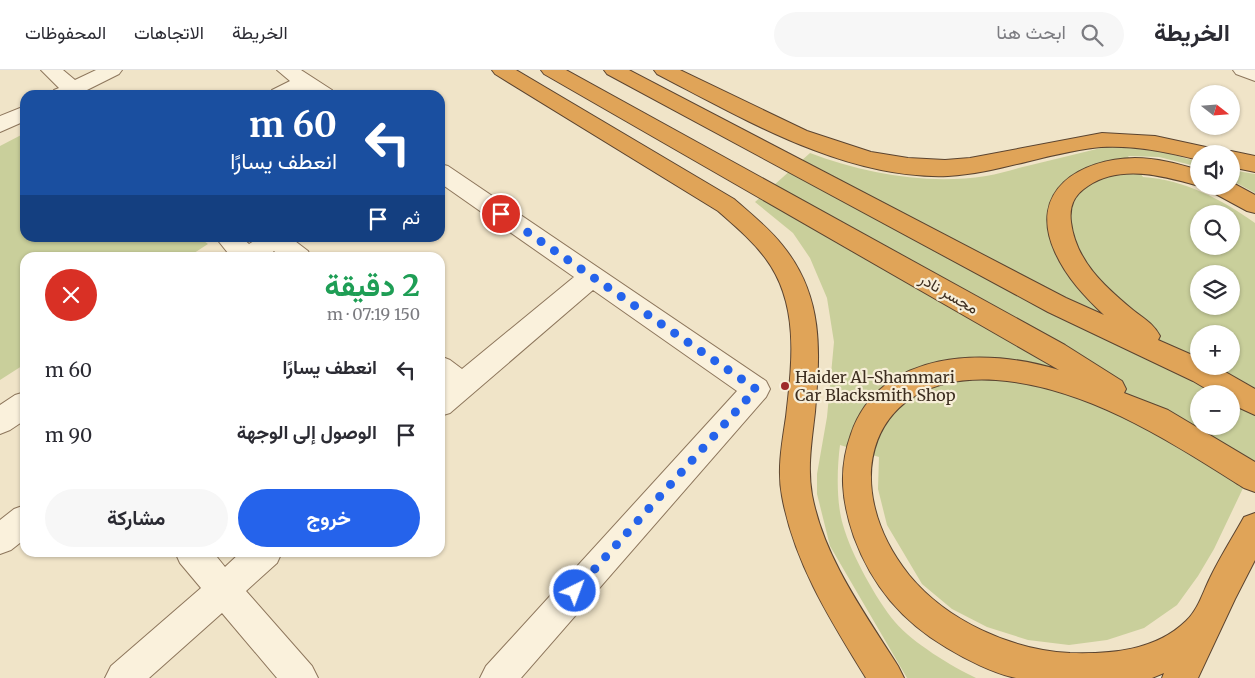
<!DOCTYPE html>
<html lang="ar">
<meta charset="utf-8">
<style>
body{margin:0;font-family:Merriweather,Vazirmatn,serif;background:#f7f7f7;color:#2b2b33;direction:rtl;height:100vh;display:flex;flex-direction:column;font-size:19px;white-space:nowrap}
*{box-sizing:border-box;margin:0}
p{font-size:16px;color:#7c7c81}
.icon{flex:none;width:28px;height:28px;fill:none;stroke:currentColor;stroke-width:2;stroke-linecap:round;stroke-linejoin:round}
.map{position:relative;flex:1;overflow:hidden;direction:ltr}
.panel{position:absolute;left:20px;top:182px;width:425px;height:305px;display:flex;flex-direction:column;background:#fff;border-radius:15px;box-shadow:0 1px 4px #0004;direction:rtl}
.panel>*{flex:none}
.top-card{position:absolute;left:20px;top:20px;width:425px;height:152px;border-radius:15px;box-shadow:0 1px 4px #0004;direction:rtl;background:#1a4fa0;color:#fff;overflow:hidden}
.needle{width:32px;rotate:107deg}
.fabs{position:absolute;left:1190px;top:15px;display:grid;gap:10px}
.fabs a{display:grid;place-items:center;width:50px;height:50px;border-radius:50%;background:#fff;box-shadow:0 1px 4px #0004;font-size:25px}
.pin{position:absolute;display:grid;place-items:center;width:42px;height:42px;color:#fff;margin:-21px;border:2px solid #fff;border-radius:50%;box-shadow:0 1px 5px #0007}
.me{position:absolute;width:55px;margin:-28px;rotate:42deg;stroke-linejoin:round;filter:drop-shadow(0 0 4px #0008)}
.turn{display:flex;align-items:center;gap:18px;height:105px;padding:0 25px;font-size:22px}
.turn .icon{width:65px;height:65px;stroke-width:2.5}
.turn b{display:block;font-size:35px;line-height:42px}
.then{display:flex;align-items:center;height:48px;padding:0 25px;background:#0003;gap:10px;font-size:19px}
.round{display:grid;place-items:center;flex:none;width:52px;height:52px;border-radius:26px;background:#f7f7f7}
.summary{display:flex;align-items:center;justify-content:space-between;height:85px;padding:0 25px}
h1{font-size:30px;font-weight:700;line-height:38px;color:#1e9e55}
.cta{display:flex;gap:10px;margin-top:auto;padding:10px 25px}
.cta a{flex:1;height:58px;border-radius:30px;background:#2563eb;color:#fff;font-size:20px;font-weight:700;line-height:58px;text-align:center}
.cta a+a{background:#f7f7f7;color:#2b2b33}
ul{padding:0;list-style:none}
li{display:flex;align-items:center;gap:15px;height:65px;padding:0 25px}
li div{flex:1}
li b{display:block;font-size:19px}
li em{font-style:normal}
header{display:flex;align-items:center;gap:30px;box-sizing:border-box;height:70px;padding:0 25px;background:#fff;border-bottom:1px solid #e1e1e2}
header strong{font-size:24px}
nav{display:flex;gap:28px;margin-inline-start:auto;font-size:18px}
.search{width:350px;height:45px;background:#f7f7f7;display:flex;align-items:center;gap:12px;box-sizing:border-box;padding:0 18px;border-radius:28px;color:#7c7c81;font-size:19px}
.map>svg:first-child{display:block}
.green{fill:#c9cf9b;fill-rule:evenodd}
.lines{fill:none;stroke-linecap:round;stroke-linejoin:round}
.minor-casing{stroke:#8d765c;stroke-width:2}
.highway-casing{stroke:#5b4430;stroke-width:2}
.minor{fill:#faf1dc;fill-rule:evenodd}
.highway{fill:#e0a458;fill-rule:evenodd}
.route{stroke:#2563eb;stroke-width:9;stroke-dasharray:0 16.2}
.poi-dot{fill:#9e2a2b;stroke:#f7eed8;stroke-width:2}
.labels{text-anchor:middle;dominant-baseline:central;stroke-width:4.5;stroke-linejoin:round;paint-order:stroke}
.street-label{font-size:16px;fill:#3d2e20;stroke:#f7eed8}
.poi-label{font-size:16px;fill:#3d2e20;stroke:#f7eed8;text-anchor:start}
</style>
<header>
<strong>الخريطة</strong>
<div class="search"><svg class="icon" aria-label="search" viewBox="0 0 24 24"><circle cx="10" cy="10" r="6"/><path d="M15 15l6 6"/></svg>ابحث هنا</div>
<nav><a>الخريطة</a><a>الاتجاهات</a><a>المحفوظات</a></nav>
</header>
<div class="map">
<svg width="1255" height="608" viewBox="0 0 1255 608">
<rect width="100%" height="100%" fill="#f0e4c8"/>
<path class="green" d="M25 63V168H200L208 174 188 187 25 188V294L0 310V76Z
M1121 76 1156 80 1199 92V97L1159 87 1128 86 1143 107C1185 110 1221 129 1255 153V393L1214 479 1198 506 1177 535 1144 558 1107 570 1069 575 1028 570 987 557 952 539 922 514 887 455 878 419 879 387 840 375C837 398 836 432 843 455 851 484 876 529 895 552 913 573 951 596 976 608H907L830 476 817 424V404L827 347 834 272 827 228 810 188 793 163 755 132 810 83C865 104 928 115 986 106 1000 104 1014 99 1027 96 1053 90 1079 83 1105 77ZM1199 144H1231V176H1199ZM1199 204H1231V236H1199ZM1199 264H1231V296H1199ZM1199 324H1231V356H1199Z
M1231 100 1255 104V123L1231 110Z"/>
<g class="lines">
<defs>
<path id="minor" d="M41 0H63L75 10 96 0H122L119 4 87 20 90 25H51L54 20 59 18Z
M277 0H301L332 20 335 25H311L304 21 295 25H269L272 20 290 11Z
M1233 0H1255V11L1236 4Z
M25 36V51L0 62V46Z
M440 94 448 96 766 311 770 319 766 327 521 608H480L486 596 737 321 593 220 450 343 440 346V317L442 315 440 314V286L450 290 462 299 574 207 440 113Z
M216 168H242L249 174 259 168H291L308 181 311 188H282L274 181 265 188H232Z
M25 322V350L10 360 0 364V335L15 325Z
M25 435V469L11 480 0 484V450L14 439Z
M175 482H213L225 497 241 482H282L277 493 246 521 312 596 318 608H277L222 543 149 608H105L111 596 201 518 180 493Z"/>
<path id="highway" d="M492 0H516L734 129C751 144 769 158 783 176 824 227 820 281 815 342 812 369 807 397 812 425 824 488 864 542 898 596L904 608H866C831 551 794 493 782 426 777 400 782 373 786 347 792 294 800 235 766 189 753 171 735 156 718 141L495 4Z
M541 0H566L1065 275 1122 311 1126 319 1124 323 1168 340 1255 392V422L1244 418C1171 372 1086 316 996 310 868 301 837 415 909 505 947 551 1011 580 1070 583 1111 584 1155 581 1186 551 1198 540 1203 522 1210 508 1220 487 1233 467 1244 447L1255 443V490L1235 529 1198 608H1162L1164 603 1152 608C1121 608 1089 608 1058 608 1044 608 1029 608 1016 608 995 604 965 589 947 578 902 551 872 516 854 467 842 432 838 400 851 364 880 279 987 277 1059 300L544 4Z
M604 0H629L1066 228 1104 245C1085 227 1066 207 1055 182 1027 120 1080 89 1135 88 1157 88 1178 94 1199 100V116C1164 106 1121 94 1088 116 1074 125 1069 136 1071 152 1076 191 1104 216 1133 240 1143 248 1154 254 1160 266L1158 270 1199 288V296H1215L1255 319V345L1231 334V324H1215L1193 311 1048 242 607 4Z
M654 0H680L807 61 871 82 908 88 945 90 970 88 1102 63 1155 66 1215 79 1218 84H1199V90C1167 82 1134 75 1101 77 1049 82 1000 103 948 106 846 110 744 49 657 4Z
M1231 81 1255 86V102L1231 97V84H1223Z
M1231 112 1255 125V143L1247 141 1212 122 1209 116H1231Z"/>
</defs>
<use href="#minor" class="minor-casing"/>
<use href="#highway" class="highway-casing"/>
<use href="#minor" class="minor"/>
<use href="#highway" class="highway"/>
</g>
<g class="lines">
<path class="route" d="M501 144 756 319 575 521"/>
</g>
<circle class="poi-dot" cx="785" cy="316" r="5"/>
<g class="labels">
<g class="street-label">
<text transform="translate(949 223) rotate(30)">مجسر نادر</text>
</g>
<g class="poi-label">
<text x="795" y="307">Haider Al-Shammari<tspan x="795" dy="18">Car Blacksmith Shop</tspan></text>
</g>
</g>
</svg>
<div class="fabs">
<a><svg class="needle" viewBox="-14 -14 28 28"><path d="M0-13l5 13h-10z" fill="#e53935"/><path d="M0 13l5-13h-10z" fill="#7c7c81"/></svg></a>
<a><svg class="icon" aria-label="sound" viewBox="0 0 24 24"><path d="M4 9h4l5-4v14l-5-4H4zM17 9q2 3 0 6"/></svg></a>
<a><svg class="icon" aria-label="search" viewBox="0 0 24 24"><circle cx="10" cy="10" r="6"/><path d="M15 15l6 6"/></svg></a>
<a><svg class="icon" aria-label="layers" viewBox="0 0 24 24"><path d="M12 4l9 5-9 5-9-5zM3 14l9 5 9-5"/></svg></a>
<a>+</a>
<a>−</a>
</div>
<div class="pin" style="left:501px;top:144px;background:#d93025"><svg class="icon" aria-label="arrive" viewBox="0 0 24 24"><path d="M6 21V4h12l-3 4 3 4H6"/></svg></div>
<svg class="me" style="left:575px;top:521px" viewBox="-20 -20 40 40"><circle r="17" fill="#2563eb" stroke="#fff" stroke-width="3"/><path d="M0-11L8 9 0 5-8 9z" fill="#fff"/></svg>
<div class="top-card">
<div class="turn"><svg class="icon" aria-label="left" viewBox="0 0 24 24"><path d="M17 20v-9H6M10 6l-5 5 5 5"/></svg><div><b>60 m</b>انعطف يسارًا</div></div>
<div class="then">ثم<svg class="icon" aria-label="arrive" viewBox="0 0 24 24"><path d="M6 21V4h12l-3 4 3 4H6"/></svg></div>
</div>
<section class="panel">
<div class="summary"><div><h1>2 دقيقة</h1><p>150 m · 07:19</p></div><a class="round" style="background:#d93025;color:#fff"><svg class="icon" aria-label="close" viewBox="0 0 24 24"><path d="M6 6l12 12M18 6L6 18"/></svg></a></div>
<ul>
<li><svg class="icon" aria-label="left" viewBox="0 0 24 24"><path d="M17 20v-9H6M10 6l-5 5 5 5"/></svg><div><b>انعطف يسارًا</b></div><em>60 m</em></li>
<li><svg class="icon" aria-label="arrive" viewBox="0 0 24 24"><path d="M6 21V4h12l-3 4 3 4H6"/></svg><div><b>الوصول إلى الوجهة</b></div><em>90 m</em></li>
</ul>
<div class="cta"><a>خروج</a><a>مشاركة</a></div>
</section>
</div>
